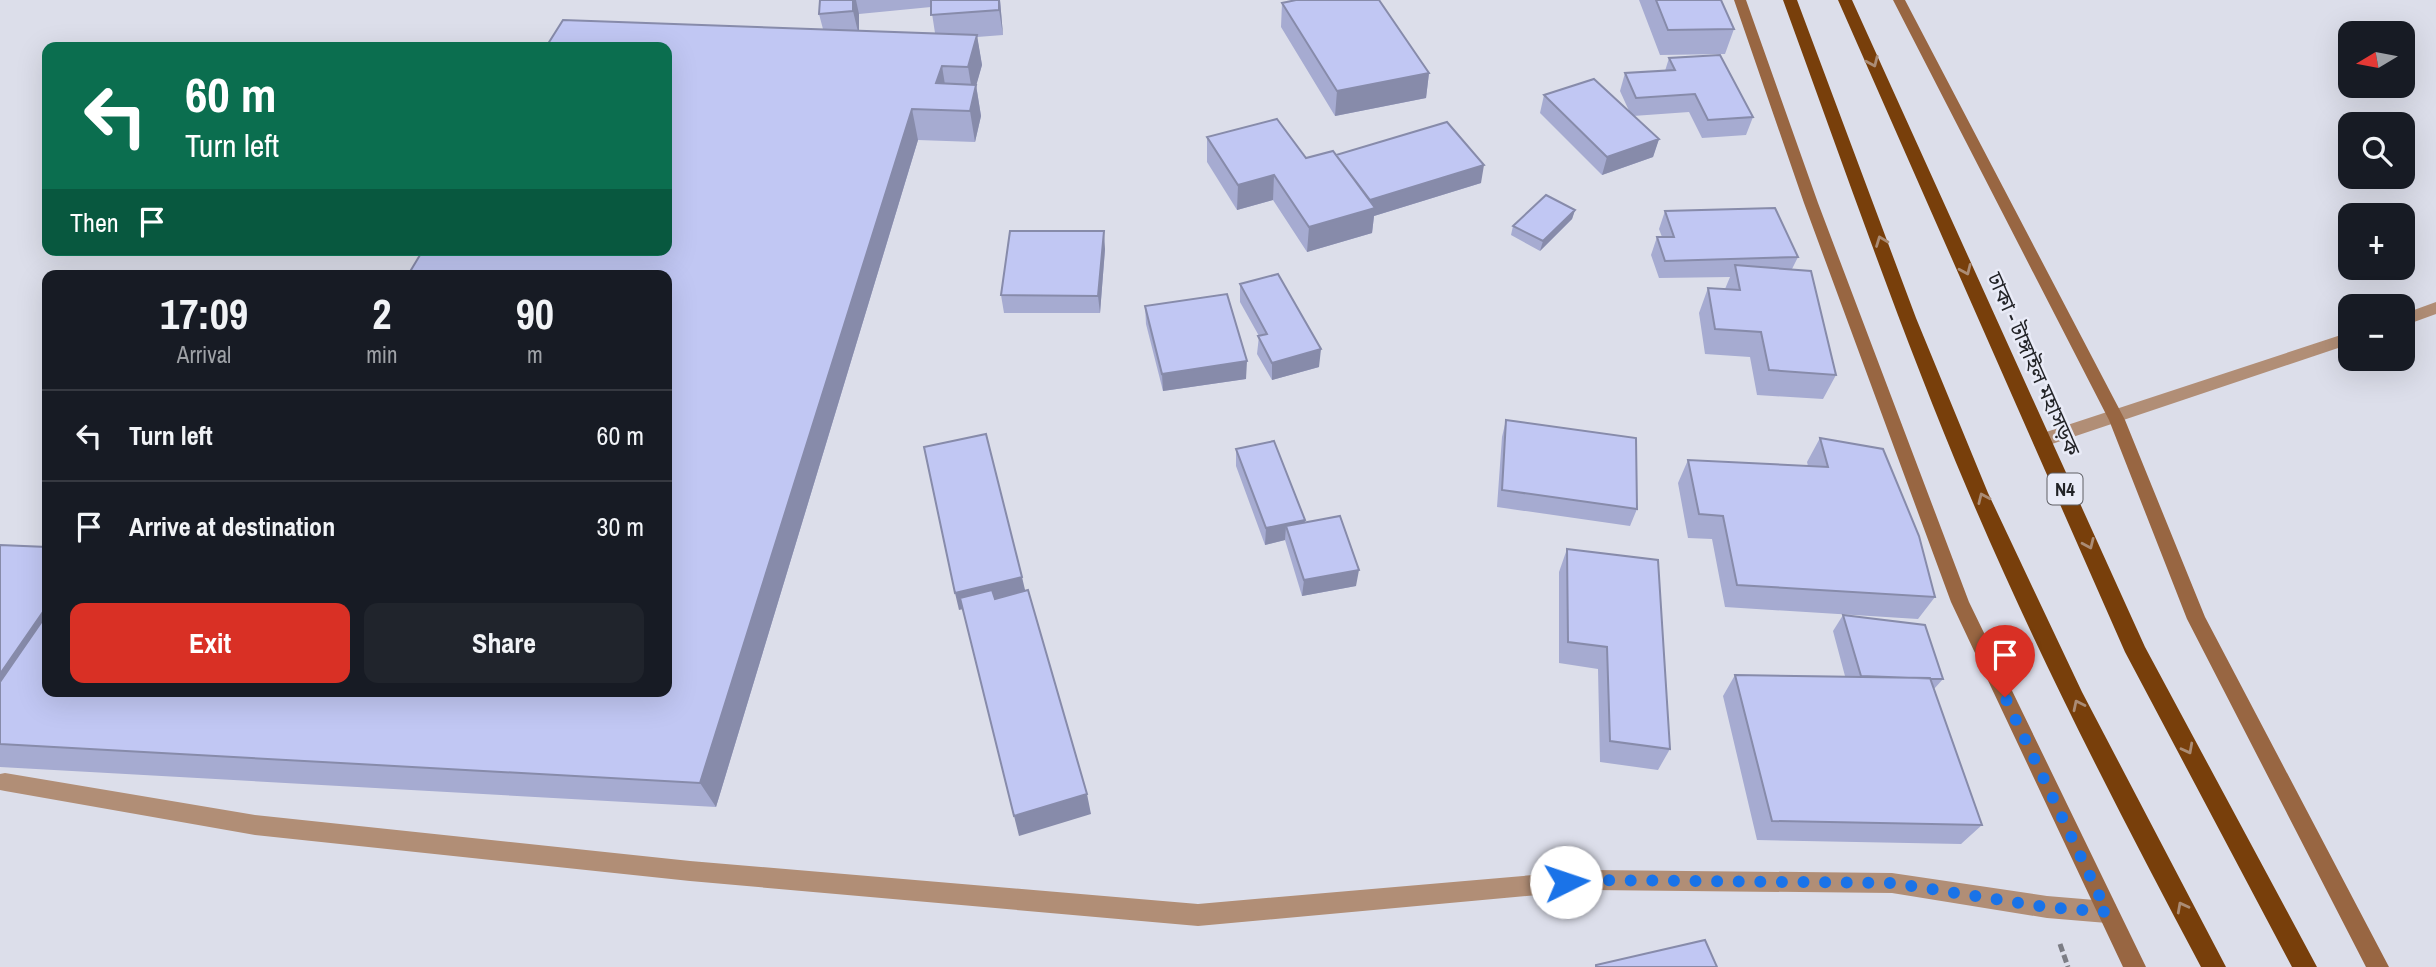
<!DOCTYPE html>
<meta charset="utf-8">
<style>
body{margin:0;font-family:"Archivo Narrow","Noto Sans Bengali",sans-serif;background:#20242c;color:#f1f3f6;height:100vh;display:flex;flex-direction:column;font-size:26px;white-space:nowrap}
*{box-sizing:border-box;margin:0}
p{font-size:23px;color:#9ea1a6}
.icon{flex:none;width:38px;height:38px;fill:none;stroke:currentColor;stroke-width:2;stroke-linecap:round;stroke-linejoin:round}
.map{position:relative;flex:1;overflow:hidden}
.details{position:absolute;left:42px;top:270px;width:630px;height:427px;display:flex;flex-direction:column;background:#171b24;border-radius:14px;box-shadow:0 7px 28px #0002}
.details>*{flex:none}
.guide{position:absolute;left:42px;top:42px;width:630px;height:214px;border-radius:14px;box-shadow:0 7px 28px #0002;background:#0b6e4f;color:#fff;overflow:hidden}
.needle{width:46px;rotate:260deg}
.fabs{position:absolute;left:2338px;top:21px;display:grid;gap:14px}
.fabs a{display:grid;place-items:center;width:77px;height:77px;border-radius:14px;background:#171b24;box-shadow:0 7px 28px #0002;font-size:35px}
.pin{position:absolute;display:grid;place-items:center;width:60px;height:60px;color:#fff;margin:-72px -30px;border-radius:50% 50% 50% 0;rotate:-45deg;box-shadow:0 0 7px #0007}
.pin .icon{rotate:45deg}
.me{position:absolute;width:77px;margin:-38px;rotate:86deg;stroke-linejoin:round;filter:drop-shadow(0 0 5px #0008)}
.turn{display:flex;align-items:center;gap:24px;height:147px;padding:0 28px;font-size:32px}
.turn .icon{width:91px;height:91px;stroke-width:2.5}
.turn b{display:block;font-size:49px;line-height:60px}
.then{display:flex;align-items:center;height:66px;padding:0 28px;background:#0003;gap:14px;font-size:26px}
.eta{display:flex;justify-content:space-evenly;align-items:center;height:119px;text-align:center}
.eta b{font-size:42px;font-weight:700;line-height:49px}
.button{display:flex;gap:14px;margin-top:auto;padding:14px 28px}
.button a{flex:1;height:80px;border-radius:14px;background:#d93025;color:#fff;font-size:28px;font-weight:700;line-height:80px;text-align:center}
.button a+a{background:#20242c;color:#f1f3f6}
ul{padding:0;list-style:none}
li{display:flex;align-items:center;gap:21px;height:91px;padding:0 28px;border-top:2px solid #363941}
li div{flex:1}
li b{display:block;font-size:26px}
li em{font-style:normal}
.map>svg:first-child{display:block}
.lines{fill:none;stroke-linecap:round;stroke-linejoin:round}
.path{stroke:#7c7d85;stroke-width:5;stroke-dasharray:8 3.5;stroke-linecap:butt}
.service{fill:#b18e76;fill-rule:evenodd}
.secondary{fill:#986642;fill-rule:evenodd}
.trunk{fill:#783f0b;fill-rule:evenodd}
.wall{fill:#a6abd1;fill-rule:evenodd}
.shaded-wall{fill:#878baa}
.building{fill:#c1c7f3;stroke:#878baa;stroke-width:2}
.oneway{stroke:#ab8c75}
.route{stroke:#1a73e8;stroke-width:12;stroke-dasharray:0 21.6}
.labels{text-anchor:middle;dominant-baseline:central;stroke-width:5;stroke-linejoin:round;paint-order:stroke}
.shield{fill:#e9ebf7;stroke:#5e5f65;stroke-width:2}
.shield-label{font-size:19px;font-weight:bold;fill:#222327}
.street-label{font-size:21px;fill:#222327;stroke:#e9ebf7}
</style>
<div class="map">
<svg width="2436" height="967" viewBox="0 0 2436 967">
<rect width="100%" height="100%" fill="#dcdeea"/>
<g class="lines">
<path class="path" d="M2060 944 2068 967"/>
<path class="service" d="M2436 302V314L2403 326V314Z
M2350 332V344L2043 447 2037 445 2034 440 2037 435Z
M5 773 255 815 690 861 1198 904 1592 870 1892 873 2047 896 2107 901 2115 904 2118 912 2115 920 2107 923 2047 918 1892 893 1592 890 1198 926 690 881 255 835 5 791 0 790V774Z"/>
<path class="secondary" d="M1734 0H1746L1818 203 1969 602 2146 967H2123L1951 602 1804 203Z
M1893 0H1905L2125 420 2205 617 2389 967H2366L2187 619 2109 420Z"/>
<path class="trunk" d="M1783 0H1797L1916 318 1988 493 2082 692 2226 967H2201C2118 811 2037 654 1968 491 1900 330 1843 164 1783 0Z
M1838 0H1852L2145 647 2317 967H2292L2125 652Z"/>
</g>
<path class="wall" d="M820 0H1000L1003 35 977 37 982 65 976 85 981 116 975 142 918 140 716 807 0 767V744L667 691 823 29 819 14ZM931 7 935 33 859 31V14Z
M1639 0H1721L1734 29 1725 54 1660 55Z
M1282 3 1429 73 1426 98 1335 116 1281 27Z
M1669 58 1753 117 1746 135 1702 138 1689 112 1633 116 1659 139 1653 157 1602 175 1540 113 1544 95 1630 113 1620 91 1625 73 1665 71Z
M1207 137 1306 158 1336 155 1481 183 1374 216 1372 233 1307 252 1273 200 1237 210 1207 162Z
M1575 210 1572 219 1540 251 1511 235 1513 226Z
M1665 211 1798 257 1792 269 1836 375 1823 399 1757 395 1750 357 1705 354 1699 313 1708 288 1725 289 1730 277 1659 278 1651 255 1657 237H1662L1659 229Z
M1105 249 1100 313H1004L1001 295Z
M1240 284 1319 367 1272 380 1257 354 1259 336 1240 302Z
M1145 306 1246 379 1163 391 1146 324Z
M1506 420 1637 509 1630 526 1497 507 1502 437Z
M1820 438 1935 597 1918 619 1725 607 1712 539 1688 538 1678 483 1688 460 1808 466 1807 462Z
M1236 449 1305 523 1356 586 1302 596 1285 540 1265 545 1236 466Z
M1567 549 1670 749 1658 770 1600 762 1598 669 1559 663V572Z
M1843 615 1943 679 1934 689 1982 825 1961 844 1757 840 1723 696 1735 675 1845 676 1833 631Z"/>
<path class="shaded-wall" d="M853 0H856L859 14V36L853 11Z
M999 0H1000L1003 35 999 10Z
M977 35 982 65 973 97 968 67Z
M942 66 947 97 936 83Z
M1429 73 1426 98 1335 116 1337 91Z
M976 85 981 116 975 142 970 111Z
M912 109 918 140 716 807 700 783Z
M1659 139 1653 157 1602 175 1607 157Z
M1484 165 1481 183 1374 216 1372 233 1307 252 1309 227 1369 200Z
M1274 175 1273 200 1237 210 1238 185Z
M1575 210 1572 219 1540 251 1543 241Z
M1104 231 1105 249 1100 313 1098 296Z
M1321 349 1319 367 1272 380V363Z
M1247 361 1246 379 1163 391 1162 374Z
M1305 520 1304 536 1286 526 1285 540 1265 545 1266 528Z
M1359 570 1356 586 1302 596 1304 580Z
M1022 577 1026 594 959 610 955 593Z
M47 606V684L0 740V674Z
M1087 794 1091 814 1019 836 1014 816Z"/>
<path class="building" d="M820 0H853V11L819 14Z
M931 0H999V10L931 15Z
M1296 0H1379L1429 73 1337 91 1282 3Z
M1656 0H1721L1734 29 1668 30Z
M563 20 977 35 968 67 942 66 936 83 976 85 970 111 912 109 700 783 0 744V682L47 614V691H667V275H408L423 250H667V47H546Z
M1720 55 1753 117 1708 120 1695 94 1636 98 1625 73 1675 70 1669 58Z
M1594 79 1659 139 1607 157 1544 95Z
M1277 119 1306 158 1333 151 1375 208 1309 227 1274 175 1238 185 1207 137Z
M1447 122 1484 165 1370 200 1336 155Z
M1546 195 1575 210 1543 241 1513 226Z
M1775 208 1798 257 1665 261 1657 237H1674L1665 211Z
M1010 231H1104L1098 296 1001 295Z
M1735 265 1811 271 1836 375 1769 370 1761 332 1715 329 1708 288 1740 290Z
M1278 274 1321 349 1272 363 1258 336 1267 334 1240 284Z
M1227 294 1247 361 1162 374 1145 306Z
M1506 420 1636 438 1637 509 1502 490Z
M986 434 1022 577 955 593 924 447Z
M1820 438 1883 449 1919 536 1935 597 1737 585 1723 516 1699 514 1688 460 1828 467Z
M1274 441 1305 520 1266 528 1236 449Z
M1340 516 1359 570 1304 580 1286 526Z
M0 545 47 547V606L0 674Z
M1567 549 1658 560 1670 749 1610 741 1607 647 1568 642Z
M992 590 995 599 1028 590 1087 794 1014 816 960 598Z
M1843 615 1925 625 1943 679 1861 676Z
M1735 675 1930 678 1982 825 1772 821Z
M1705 940 1717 967H1596V965Z"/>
<defs><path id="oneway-chevron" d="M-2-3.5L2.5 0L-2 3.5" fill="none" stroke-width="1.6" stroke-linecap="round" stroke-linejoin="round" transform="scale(1.75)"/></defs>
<g class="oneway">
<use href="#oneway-chevron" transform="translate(1873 62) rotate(66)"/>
<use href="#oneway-chevron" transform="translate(1881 241) rotate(-111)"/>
<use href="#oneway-chevron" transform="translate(1966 270) rotate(66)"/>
<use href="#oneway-chevron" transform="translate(1983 498) rotate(-114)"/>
<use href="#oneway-chevron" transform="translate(2089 544) rotate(66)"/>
<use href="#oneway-chevron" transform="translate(2078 705) rotate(-116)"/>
<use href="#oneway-chevron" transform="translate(2188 749) rotate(62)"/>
<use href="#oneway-chevron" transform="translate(2182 907) rotate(-118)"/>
</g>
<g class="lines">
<path class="route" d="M1566 882 1592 880 1892 883 2046 907 2107 912 2005 697"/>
</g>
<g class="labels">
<rect class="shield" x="2047.5" y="473.5" width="35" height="31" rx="5"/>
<g class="shield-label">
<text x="2065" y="489">N4</text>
</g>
<g class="street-label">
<text transform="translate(2034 364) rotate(66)">ঢাকা - টাঙ্গাইল মহাসড়ক</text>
</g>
</g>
</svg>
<div class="fabs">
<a><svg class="needle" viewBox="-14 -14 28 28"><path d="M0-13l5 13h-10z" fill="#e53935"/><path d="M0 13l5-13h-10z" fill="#9ea1a6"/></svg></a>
<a><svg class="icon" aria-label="search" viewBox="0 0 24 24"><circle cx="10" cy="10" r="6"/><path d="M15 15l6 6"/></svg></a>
<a>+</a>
<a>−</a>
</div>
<div class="pin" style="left:2005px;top:697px;background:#d93025"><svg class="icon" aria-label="arrive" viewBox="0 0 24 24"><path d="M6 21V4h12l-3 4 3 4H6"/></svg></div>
<svg class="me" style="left:1566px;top:882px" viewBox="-20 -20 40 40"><circle r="19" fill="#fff"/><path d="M0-13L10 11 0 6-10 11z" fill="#1a73e8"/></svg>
<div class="guide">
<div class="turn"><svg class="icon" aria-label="left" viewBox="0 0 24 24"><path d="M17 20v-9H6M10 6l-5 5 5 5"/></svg><div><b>60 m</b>Turn left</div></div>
<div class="then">Then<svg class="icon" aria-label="arrive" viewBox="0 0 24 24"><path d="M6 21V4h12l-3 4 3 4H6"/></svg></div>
</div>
<section class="details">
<div class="eta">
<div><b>17:09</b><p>Arrival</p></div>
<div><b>2</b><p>min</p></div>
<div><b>90</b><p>m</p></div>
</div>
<ul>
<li><svg class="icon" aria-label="left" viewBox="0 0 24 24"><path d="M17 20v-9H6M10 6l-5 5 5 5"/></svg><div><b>Turn left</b></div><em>60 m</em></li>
<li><svg class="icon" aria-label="arrive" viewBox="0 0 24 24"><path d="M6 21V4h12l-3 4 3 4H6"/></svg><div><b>Arrive at destination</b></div><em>30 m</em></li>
</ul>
<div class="button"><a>Exit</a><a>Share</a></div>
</section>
</div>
